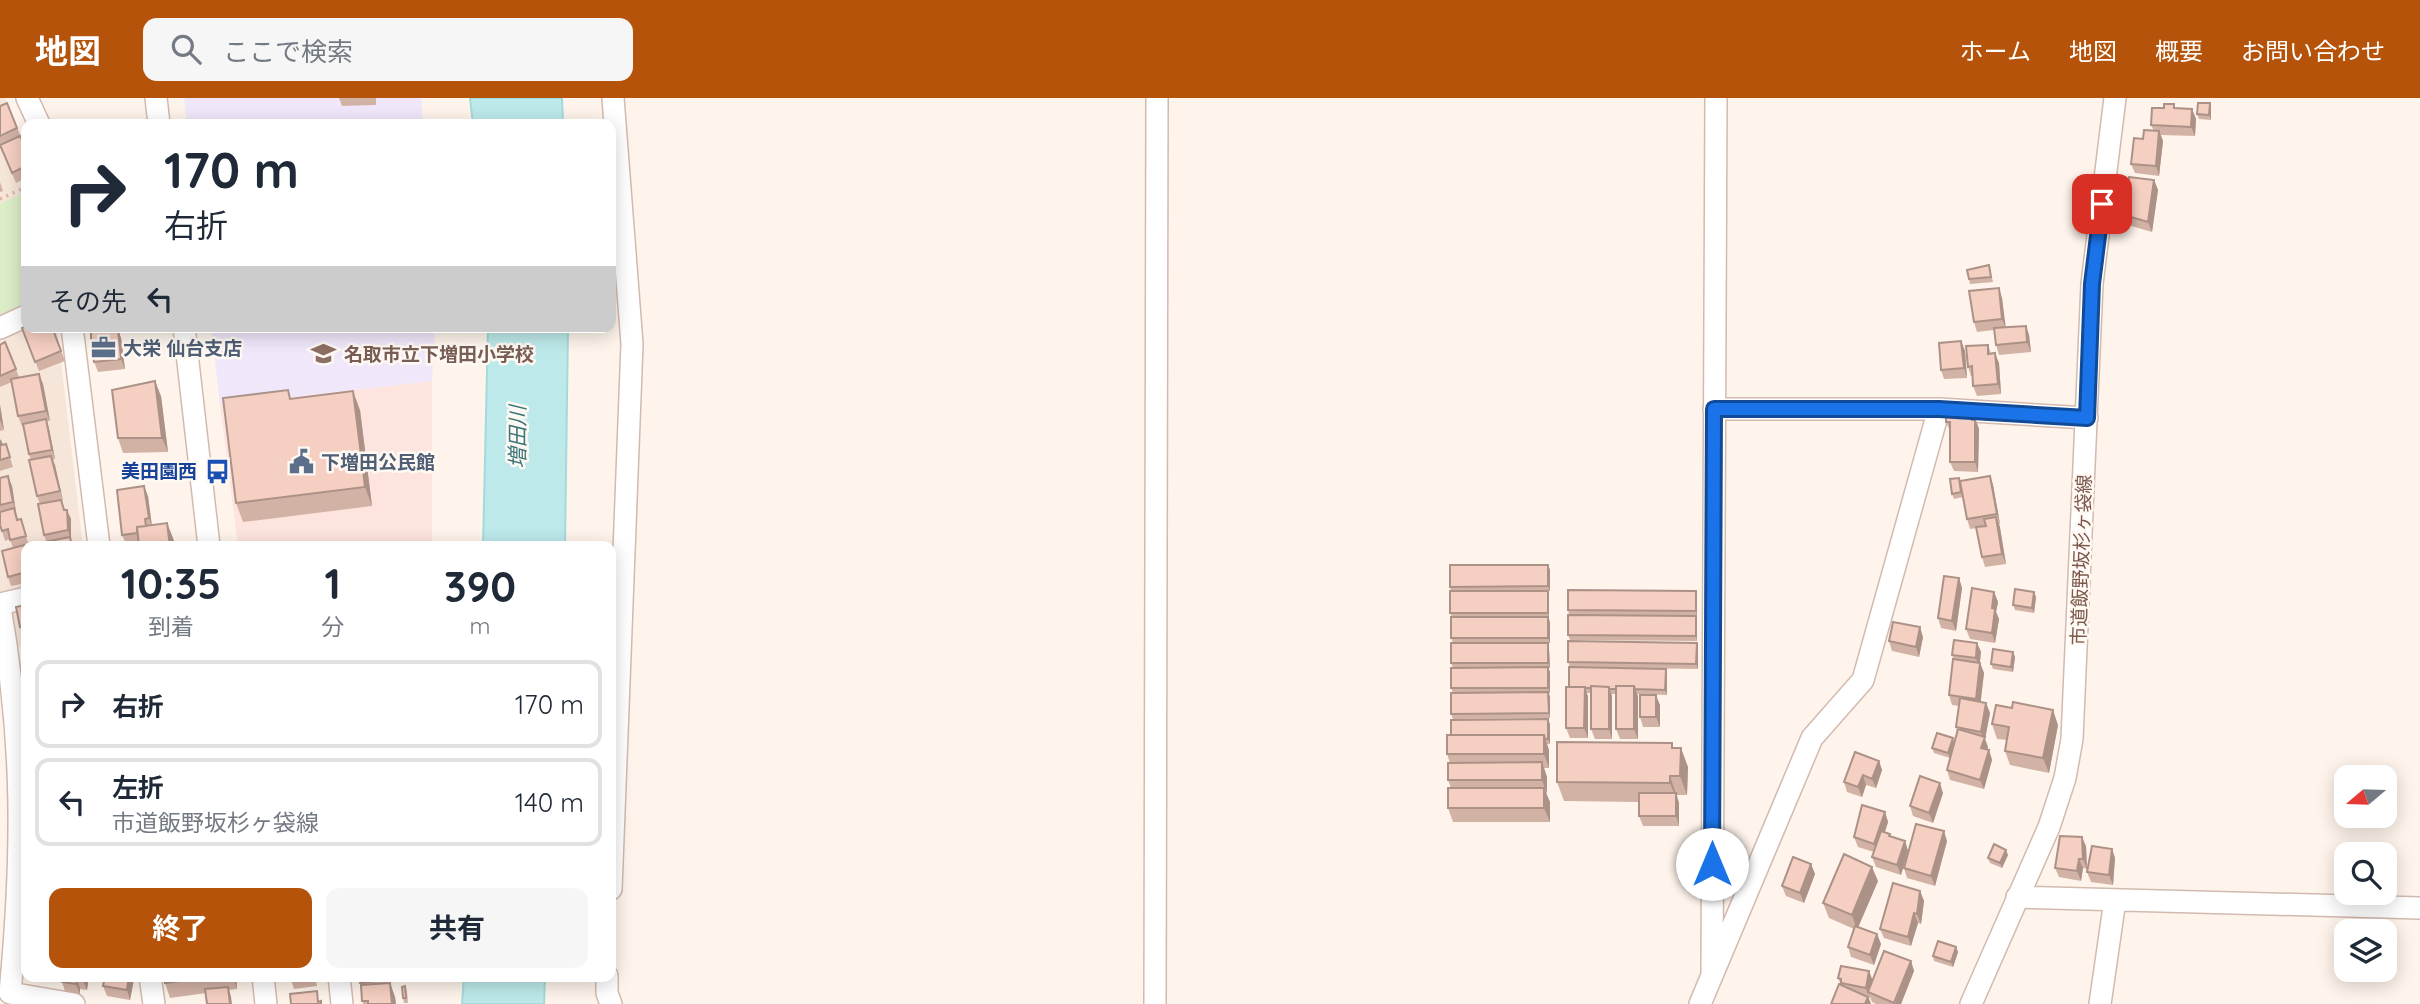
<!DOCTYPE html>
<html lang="ja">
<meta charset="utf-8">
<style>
body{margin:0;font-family:Quicksand,"Noto Sans JP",sans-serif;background:#f6f6f7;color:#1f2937;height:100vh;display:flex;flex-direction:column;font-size:26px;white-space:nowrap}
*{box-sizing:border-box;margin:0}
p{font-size:23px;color:#747a83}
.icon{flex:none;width:38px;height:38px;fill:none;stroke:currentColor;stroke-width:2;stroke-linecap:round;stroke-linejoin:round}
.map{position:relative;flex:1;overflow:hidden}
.details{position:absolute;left:21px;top:443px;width:595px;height:441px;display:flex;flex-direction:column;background:#fff;border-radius:14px;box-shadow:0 4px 18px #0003}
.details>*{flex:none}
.guide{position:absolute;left:21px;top:21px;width:595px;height:214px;border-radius:14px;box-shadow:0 4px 18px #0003;background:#fff;color:#1f2937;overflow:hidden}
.needle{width:46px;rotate:251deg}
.tools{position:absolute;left:2334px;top:667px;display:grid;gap:14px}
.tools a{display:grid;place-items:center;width:63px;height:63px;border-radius:14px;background:#fff;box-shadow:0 4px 18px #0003;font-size:35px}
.pin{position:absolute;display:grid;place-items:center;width:60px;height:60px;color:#fff;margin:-30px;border-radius:14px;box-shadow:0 4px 10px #0006}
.me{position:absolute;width:77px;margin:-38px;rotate:0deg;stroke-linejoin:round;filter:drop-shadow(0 0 5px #0008)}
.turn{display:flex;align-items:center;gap:24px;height:147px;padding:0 28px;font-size:32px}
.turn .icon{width:91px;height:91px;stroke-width:2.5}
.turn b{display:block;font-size:49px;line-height:60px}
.then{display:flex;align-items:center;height:66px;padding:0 28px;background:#0003;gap:14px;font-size:26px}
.eta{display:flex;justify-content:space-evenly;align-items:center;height:119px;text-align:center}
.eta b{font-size:42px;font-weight:700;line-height:49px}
.primary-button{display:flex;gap:14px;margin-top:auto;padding:14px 28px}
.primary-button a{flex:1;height:80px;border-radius:14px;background:#b45309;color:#fff;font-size:28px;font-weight:700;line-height:80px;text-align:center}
.primary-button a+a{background:#f6f6f7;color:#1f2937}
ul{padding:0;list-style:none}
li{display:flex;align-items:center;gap:21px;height:88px;margin:0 14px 10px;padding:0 14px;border:4px solid #e0e1e3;border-radius:14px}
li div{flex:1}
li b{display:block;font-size:26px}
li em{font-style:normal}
header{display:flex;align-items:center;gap:42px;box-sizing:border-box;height:98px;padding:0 35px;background:#b45309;color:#fff}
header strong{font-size:33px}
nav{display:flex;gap:38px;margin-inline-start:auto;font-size:24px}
.search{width:490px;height:63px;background:#f6f6f7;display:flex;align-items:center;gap:18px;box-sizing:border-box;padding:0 24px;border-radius:14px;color:#747a83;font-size:26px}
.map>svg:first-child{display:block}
.residential{fill:#f6e5d9}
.commercial{fill:#fee4de}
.education{fill:#f1e7fb}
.green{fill:#dbedc7}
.water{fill:#bde9ea;stroke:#a3dadc;stroke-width:2}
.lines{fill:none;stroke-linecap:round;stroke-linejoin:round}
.minor-casing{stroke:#d2baaf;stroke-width:24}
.path{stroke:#dbb2a3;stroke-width:3.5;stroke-dasharray:2 5;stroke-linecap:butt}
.minor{stroke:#fff;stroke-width:21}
.wall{fill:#d3b2a6}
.shaded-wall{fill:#ac9187}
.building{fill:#f5cfc1;stroke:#ac9187;stroke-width:2}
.route-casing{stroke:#114b97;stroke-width:18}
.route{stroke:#1a73e8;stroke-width:12}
.labels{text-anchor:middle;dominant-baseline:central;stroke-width:5;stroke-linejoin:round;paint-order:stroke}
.service-label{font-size:19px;font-weight:bold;fill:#4e5e75;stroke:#fff9f3;text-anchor:start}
.education-label{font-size:19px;font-weight:bold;fill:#785e54;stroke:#fff9f3;text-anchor:start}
.transit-label{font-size:19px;font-weight:bold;fill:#164399;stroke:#fff9f3;text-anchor:end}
.street-label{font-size:19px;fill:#7b564b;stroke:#fff9f3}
.water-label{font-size:21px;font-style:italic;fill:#3a7679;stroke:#fff9f3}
</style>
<header>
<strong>地図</strong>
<div class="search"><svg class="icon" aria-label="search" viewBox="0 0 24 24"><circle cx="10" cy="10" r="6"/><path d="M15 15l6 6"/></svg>ここで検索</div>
<nav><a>ホーム</a><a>地図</a><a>概要</a><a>お問い合わせ</a></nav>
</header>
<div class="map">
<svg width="2420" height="906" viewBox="0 0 2420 906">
<rect width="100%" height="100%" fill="#fef4eb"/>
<path class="residential" d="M0 0H5L26 61V229H57L83 448H26V547L0 553Z"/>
<path class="commercial" d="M432 283V448H238L220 307Z"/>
<path class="education" d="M184 0H421L423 26H187Z
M211 229H435L432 283 220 307Z"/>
<path class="green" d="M26 93V204L0 217V106Z"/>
<path class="water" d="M470 0H562L563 26H473Z
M488 229H568L565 448H483Z
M464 879H545L544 906H462Z"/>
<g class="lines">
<defs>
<path id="minor" d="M27 0 39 26
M156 0 159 26
M72 229 99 448
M184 229 209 448
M0 230 26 218
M1714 311H1939L2087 320
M0 506 26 500
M0 509C24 646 23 757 10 895L74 906
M611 791 632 246 613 0
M2017 799 2420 810
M1712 876 1716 0
M150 878 154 906
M263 878 266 906
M339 878 342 906
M607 878V895L611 906
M1155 906 1157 0
M1700 906 1812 640 1863 582 1939 311
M1971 906 2049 729 2065 680 2072 641 2092 186 2115 0
M2100 906 2115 802"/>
</defs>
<use href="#minor" class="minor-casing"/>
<path class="path" d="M0 101 26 89"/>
<use href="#minor" class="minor"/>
</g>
<path class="wall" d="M339 0H376V7L342 8Z
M7 5 24 46 26 45V80L16 85 0 48V8Z
M2210 5 2211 10V22L2199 21 2197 16Z
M2174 6 2175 10 2192 11 2196 21 2195 38 2161 37 2163 43 2159 78 2135 75 2131 66 2143 41 2154 33 2151 27 2164 10Z
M2154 82 2158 92 2152 134 2128 127 2124 117Z
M0 84 3 93 0 94Z
M1989 167 1993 184 1970 186 1969 181Z
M2002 200 2005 229 2026 228 2029 237 2031 254 1999 257 1996 247 1994 232 1977 234 1974 224Z
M52 229 65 263 39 273 22 230Z
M121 240 125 271 98 274 91 256Z
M1961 243 1965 253 1967 280 1944 281 1941 272Z
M5 244 19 279 43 286 50 323H47L49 331 55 361 53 362 63 403H62L65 412 71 421V442L74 448 46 443 44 437 40 406 37 398 31 362 29 356 24 328H22L18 318 12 284 0 289V247Z
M1988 247 1991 255 1999 265 2001 296 1977 298 1973 288V278H1971L1968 269Z
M161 298 168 354 123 355 118 340Z
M292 301 360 312 372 408 243 424 236 405Z
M0 307 4 332 0 333Z
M1972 312 1979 331 1978 374 1954 373 1950 364V333L1946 324Z
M0 341 2 347 6 346 13 369 0 373Z
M1990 378 1993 387 2000 426H1999L2006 466 1985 469 1982 459 1977 430 1970 431 1967 421 1963 399 1954 401 1952 396 1959 380 1960 383Z
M0 380 12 388 16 414 18 421H21L29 448 25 449 26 453V485L11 488 8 479 13 450 10 441 5 443 0 427Z
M148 398 152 427 167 425 176 448H139V445L126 446 122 437Z
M1548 467 1550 472V493H1548L1549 498V520H1548L1550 524V545H1548L1549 550 1550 570H1548L1550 574V595H1548L1550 599V620L1453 621 1451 616 1453 595 1451 590 1453 570 1451 565 1453 545 1451 540 1452 519 1450 515 1451 493 1450 489Z
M1959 480 1962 490 1956 533 1941 530 1938 520Z
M1994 494 1998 504 1996 514 1999 521 1995 545 1970 541 1966 531Z
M2034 494 2036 499 2034 515 2015 512 2013 507Z
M1697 498V518H1696L1697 523V543L1570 542 1568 537 1569 517 1568 512Z
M26 507V538L24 539 20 529Z
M1923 539 1919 559 1892 553 1889 543Z
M1697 545 1698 550V571L1570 569 1568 564Z
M1977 545 1981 554 1980 565 1984 575 1980 604 1986 605 1990 615 1985 641 1988 649 1987 652H1989L1992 662 1984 691 1950 682 1947 672 1957 634 1956 629 1959 608 1952 607 1949 597 1954 562 1952 557Z
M2013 554 2015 559 2013 574 1993 571 1991 566Z
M1667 576V597L1637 596 1638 641H1620L1616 631V596H1611L1612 598V641H1595L1591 631V595H1587L1588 599V640H1570L1566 630V589Z
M1660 607V629H1643L1640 619Z
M1550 626V646H1547L1549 652V670H1544L1547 679 1546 696 1550 704V724H1453L1448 710 1451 690 1448 682 1450 665 1447 656Z
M1992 626 2058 627 2049 675 2010 667 2005 653 2007 642 1997 641Z
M1953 640 1954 645 1950 660 1934 655 1932 650Z
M1674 650 1688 669 1687 697H1677L1679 705V728H1643L1639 718V704L1564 703 1557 684Z
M1879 663 1882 672 1876 690 1866 687 1862 699 1847 694 1844 684Z
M1943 695 1933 725 1913 718 1910 708Z
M1885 714 1888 724 1885 734 1890 736 1891 739 1905 743 1908 753 1901 777 1876 769 1872 759 1874 754 1858 749 1854 739Z
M1947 743 1935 788 1907 780 1904 770Z
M2086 748 2087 771 2083 770 2081 783 2059 779 2055 770Z
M2112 751 2115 760 2113 787 2091 784 2087 774Z
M2008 757 2002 770 1990 765 1988 760Z
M1811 766 1815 776 1804 805 1786 798 1782 788Z
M1878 783 1858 829 1877 836 1881 846 1874 867 1851 859 1848 849 1854 831 1829 820 1823 805Z
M1920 793 1924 803 1921 826 1918 825 1911 848 1884 840 1880 831Z
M26 847V878H47L46 883 26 881 23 871Z
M1956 849 1958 854 1953 869 1934 863 1933 858Z
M1911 863 1914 873 1901 906H1876L1872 904 1870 899 1869 900 1871 906H1831L1841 887 1838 880 1869 873 1872 883Z
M89 878 87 892 80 891V896L65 893 62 884Z
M164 878H236L237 891 229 892 231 899 206 895 170 900 165 885Z
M290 878H315L317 888 294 891Z
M359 878H386L387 885H390L395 899 396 906H363Z
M134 881 130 902 107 898 103 888Z
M405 888 407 893 408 905H404L403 900Z"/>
<path class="shaded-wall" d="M2210 5 2211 10V22L2209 17Z
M2192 11 2196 21 2195 38 2191 29Z
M2159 33 2163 43 2159 78 2156 68Z
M2154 82 2158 92 2152 134 2148 124Z
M1999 190 2002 200 2006 231 2002 221Z
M2026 228 2029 237 2031 254 2027 244Z
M118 231 121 240 125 271 121 261Z
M1961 243 1965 253 1967 280 1964 270Z
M1995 255 1999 265 2001 296 1998 286Z
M39 276 43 286 50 323 46 313Z
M155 283 161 298 168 354 162 340Z
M353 293 360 312 372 408 365 389Z
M0 307 4 332 0 322Z
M1972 312 1979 331 1978 374 1975 364Z
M46 321 49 331 55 361 52 352Z
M51 358 55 367 63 403 60 393Z
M8 378 12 388 16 414 13 404Z
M1990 378 1993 387 2000 426 1997 416Z
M144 388 148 398 152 430 149 420Z
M67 412 71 421V442L74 448H72L68 432Z
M1996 419 2000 429 2006 466 2002 456Z
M167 425 176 448H170Z
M1548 467 1550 472V493L1548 488Z
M1959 480 1962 490 1956 533 1952 523Z
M1548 493 1549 498V520L1548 515Z
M1696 493 1697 498V518L1696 513Z
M1994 494 1998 504 1996 514 1999 521 1995 545 1992 535V510Z
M2034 494 2036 499 2034 515 2032 510Z
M1696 518 1697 523V543L1696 538Z
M1548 519 1550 524V545L1548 540Z
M1920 529 1923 539 1919 559 1916 549Z
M1548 545 1549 550 1550 570 1548 565Z
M1697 545 1698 550V571L1696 566Z
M1977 545 1981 554 1979 570 1976 560Z
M2013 554 2015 559 2013 574 2011 569Z
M1980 565 1984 575 1980 610 1976 601Z
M1548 569 1550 574V595L1548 590Z
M1666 571 1667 576V597L1665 592Z
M1634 588 1638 598V641L1634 631Z
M1585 589 1588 599V640L1584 630Z
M1609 589 1612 598V641L1609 631Z
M1548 594 1550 599V620L1549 615Z
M1656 597 1660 607V629L1656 619Z
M1986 605 1990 615 1985 641 1988 649 1985 660 1981 650 1984 641 1981 634Z
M2053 612 2058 627 2049 675 2043 660Z
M1548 621 1550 626V646L1548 641Z
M1544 637 1549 652V670L1544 656Z
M1953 640 1954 645 1950 660 1948 655Z
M1681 650 1688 669 1687 697 1680 678Z
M1989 652 1992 662 1984 691 1980 682Z
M1879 663 1882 672 1876 690 1872 681Z
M1542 664 1547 679V696L1542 682Z
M1863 677 1866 687 1862 699 1858 689Z
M1670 678 1679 705V728L1676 718V700L1670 685Z
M1940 685 1943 695 1933 725 1929 715Z
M1544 690 1550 704V724L1544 710Z
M1885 714 1888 724 1878 755 1874 746Z
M1944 733 1947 743 1935 788 1931 778Z
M2082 739 2086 748 2087 771 2083 761Z
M1905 743 1908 753 1901 777 1897 767Z
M2112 751 2115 760 2113 787 2109 777Z
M2006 752 2008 757 2002 770 2000 765Z
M2079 761 2083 770 2081 783 2077 773Z
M1811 766 1815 776 1804 805 1800 795Z
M1872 769 1878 783 1857 832 1852 817Z
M1920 793 1924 803 1921 826 1917 816Z
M1914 815 1918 825 1911 848 1908 839Z
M1877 836 1881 846 1874 867 1870 857Z
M1956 849 1958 854 1953 869 1951 864Z
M1911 863 1914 873 1901 906H1895Z
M1869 873 1873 883 1868 894 1869 900 1866 890Z
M84 878H89L87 892 83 882Z
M129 878H133L134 881 130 902 127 892Z
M233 878H236L237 891Z
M77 881 80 891V896L76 886Z
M390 885 395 899 396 906H392Z
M228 889 231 899 232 906H230Z
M1868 899 1871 906H1865Z"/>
<path class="building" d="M7 5 17 30 0 38V8Z
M2198 5H2210L2209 17 2197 16Z
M2164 6H2174V10L2192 11 2191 29 2151 27 2152 10H2164Z
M2144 32 2159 33 2156 68 2131 66 2134 40 2143 41Z
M20 38 24 46 26 45V68L12 75 0 47Z
M2129 79 2154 82 2148 124 2124 117Z
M1989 167 1991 179 1969 181 1967 172Z
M1999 190 2002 221 1974 224 1969 193Z
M26 228V229H52L61 253 35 264 22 230Z
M2026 228 2027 244 1996 247 1994 230Z
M118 231 121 261 94 264 93 256H91V234Z
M1961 243 1964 270 1941 272 1939 245Z
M5 244 16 271 0 278V247Z
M1988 247V256L1995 255 1998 286 1973 288 1972 268 1968 269 1966 248Z
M39 276 46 313 18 318 11 281Z
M155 283 162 340H118L112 292Z
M288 292 290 301 353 293 365 389 236 405 223 300Z
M1946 312H1972V322H1975V364H1950V324H1946Z
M46 321 52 352 29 356 23 326Z
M0 342 2 347 6 346 10 359 0 362Z
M51 358 60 393 37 398 29 362Z
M8 378 13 404 0 407V380Z
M1990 378 1997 416 1967 421 1960 383Z
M1959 380 1961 394 1952 396 1950 381Z
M144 388 149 420 145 421 146 428 137 429V435L122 437 117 392Z
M61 402 64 412H67L68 432 44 437 38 406Z
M14 410 17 422 21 421 26 438 10 442 8 431 2 433 0 427V414Z
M1996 419 2002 456 1982 459 1976 429 1986 428 1984 421Z
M167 425 170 448H139L137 429Z
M70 439 72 448H46L45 444Z
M24 447 26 461V474L8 479 2 453Z
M1450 467H1548V488L1450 489Z
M1944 478 1959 480 1952 523 1938 520Z
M1972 490 1994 494 1992 510 1995 511 1992 535 1966 531Z
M2015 491 2034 494 2032 510 2013 507Z
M1568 492 1696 493V513L1568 512Z
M1450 493H1548V515H1450Z
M26 507V528L20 529 16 509Z
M1568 517 1696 518V538L1568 537Z
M1451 519H1548V540H1451Z
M1893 524 1920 529 1916 549 1889 543Z
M1954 542 1977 545 1976 560 1952 557Z
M1568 543 1697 545 1696 566 1568 564Z
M1451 545H1548V565H1451Z
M1993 551 2013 554 2011 569 1991 566Z
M1953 561 1980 565 1976 601 1949 597Z
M1548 569V590H1451V570Z
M1569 569 1666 571 1665 592 1635 591 1634 588H1616V591H1609V589L1591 588V590H1585V589H1569Z
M1591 588 1609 589V631H1591Z
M1616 588H1634V631H1616Z
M1566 589H1585L1584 630H1566Z
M1548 594 1549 615 1451 616V595Z
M1640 597H1656V619H1640Z
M1960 600 1986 605 1981 634 1956 629Z
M2013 604 2053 612 2043 660 2005 653 2009 629 1992 626 1996 607 2012 610Z
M1548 621V641H1545L1544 637H1451V622Z
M1958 631 1985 639 1981 650 1989 652 1980 682 1947 672Z
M1937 635 1953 640 1948 655 1932 650Z
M1447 637H1544V656H1447Z
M1557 644 1672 645V650H1681L1680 678H1670V685L1557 684Z
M1855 654 1879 663 1872 681 1863 677 1858 689 1844 684Z
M1542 664V682H1448V665Z
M1920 678 1940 685 1929 715 1910 708Z
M1448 690H1544V710H1448Z
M1639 695H1676V718H1639Z
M1862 707 1885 714 1874 746 1854 739Z
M1916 726 1944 733 1931 778 1904 770Z
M1881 733 1890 736 1889 738 1905 743 1897 767 1872 759Z
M2060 738 2082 739 2083 761H2079L2077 773 2055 770Z
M1994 746 2006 752 2000 765 1988 760Z
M2092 748 2112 751 2109 777 2087 774Z
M1844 756 1872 769 1852 817 1823 805Z
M1793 759 1811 766 1800 795 1782 788Z
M1893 785 1920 793 1917 816 1914 815 1908 839 1880 831Z
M1855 828 1877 836 1870 857 1848 849Z
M1938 843 1956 849 1951 864 1933 858Z
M26 847V871H23Z
M1884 853 1911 863 1894 905 1868 894Z
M1841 868 1869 873 1866 890 1841 885V881L1838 880Z
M62 878H84L83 882 77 881 76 886 62 884Z
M105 878H129L127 892 103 888Z
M164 878H215L165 885Z
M290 878H312L291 881Z
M359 878H384V882L360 885Z
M390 885 392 906H368V903H362L361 887Z
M1839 886 1868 899 1865 906H1831Z
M405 888 406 900H403L402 889Z
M228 889 230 906H207L205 891Z
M317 893 318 904 321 903V906H291L290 896Z"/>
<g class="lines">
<defs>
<path id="route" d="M1712 766 1714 311H1939L2087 320 2092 186 2102 106"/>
</defs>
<use href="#route" class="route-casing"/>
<use href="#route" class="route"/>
</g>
<defs>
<symbol id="office-bare" viewBox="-9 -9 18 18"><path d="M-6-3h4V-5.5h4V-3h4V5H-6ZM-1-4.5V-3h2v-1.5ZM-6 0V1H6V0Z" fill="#5c6f8a" stroke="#fff9f3" stroke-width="2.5" paint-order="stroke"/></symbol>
<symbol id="school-bare" viewBox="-9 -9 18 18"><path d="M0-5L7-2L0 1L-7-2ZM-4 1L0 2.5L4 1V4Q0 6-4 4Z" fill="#8d6e63" stroke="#fff9f3" stroke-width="2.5" paint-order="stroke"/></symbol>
<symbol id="civic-bare" viewBox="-9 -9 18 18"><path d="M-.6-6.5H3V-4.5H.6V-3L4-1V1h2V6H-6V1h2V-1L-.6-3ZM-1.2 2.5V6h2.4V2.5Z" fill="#5c6f8a" stroke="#fff9f3" stroke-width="2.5" paint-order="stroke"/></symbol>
<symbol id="bus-bare" viewBox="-9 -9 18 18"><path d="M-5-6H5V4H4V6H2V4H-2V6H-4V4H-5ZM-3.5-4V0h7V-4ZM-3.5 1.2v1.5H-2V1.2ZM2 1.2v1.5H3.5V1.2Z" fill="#1a4fb4" stroke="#fff9f3" stroke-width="2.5" paint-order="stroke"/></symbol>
</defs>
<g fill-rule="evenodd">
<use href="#office-bare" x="86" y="232" width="35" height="35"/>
<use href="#school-bare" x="306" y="238" width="35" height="35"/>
<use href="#civic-bare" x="284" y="346" width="35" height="35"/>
<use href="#bus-bare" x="200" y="356" width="35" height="35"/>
</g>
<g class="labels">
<g class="service-label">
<text x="123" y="250">大栄 仙台支店</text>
<text x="321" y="364">下増田公民館</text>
</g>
<g class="education-label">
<text x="344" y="256">名取市立下増田小学校</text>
</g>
<g class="transit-label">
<text x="197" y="373">美田園西</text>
</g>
<g class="street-label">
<text transform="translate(2081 462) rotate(-88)">市道飯野坂杉ヶ袋線</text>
</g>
<g class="water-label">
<text transform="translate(517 339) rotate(-90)">増田川</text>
</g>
</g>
</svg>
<div class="tools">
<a><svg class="needle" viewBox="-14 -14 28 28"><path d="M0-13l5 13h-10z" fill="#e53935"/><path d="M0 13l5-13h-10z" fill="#747a83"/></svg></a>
<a><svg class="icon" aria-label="search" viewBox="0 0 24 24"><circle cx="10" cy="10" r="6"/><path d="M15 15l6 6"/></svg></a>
<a><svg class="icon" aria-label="layers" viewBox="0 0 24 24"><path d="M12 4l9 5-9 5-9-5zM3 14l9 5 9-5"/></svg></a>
</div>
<div class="pin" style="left:2102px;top:106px;background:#d93025"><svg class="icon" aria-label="arrive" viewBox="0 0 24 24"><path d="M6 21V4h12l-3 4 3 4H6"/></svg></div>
<svg class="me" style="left:1712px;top:766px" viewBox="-20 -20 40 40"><circle r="19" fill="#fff"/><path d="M0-13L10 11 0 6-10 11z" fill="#1a73e8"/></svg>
<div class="guide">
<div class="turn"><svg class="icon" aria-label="right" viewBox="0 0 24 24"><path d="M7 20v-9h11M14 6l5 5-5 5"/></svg><div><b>170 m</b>右折</div></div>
<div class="then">その先<svg class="icon" aria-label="left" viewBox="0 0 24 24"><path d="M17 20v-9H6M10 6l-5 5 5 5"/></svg></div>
</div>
<section class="details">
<div class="eta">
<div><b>10:35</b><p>到着</p></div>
<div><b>1</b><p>分</p></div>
<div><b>390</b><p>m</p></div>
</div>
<ul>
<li><svg class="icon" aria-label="right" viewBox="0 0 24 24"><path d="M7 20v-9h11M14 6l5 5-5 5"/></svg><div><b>右折</b></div><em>170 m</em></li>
<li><svg class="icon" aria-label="left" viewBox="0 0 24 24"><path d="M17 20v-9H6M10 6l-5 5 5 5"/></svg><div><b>左折</b><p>市道飯野坂杉ヶ袋線</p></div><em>140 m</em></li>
</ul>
<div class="primary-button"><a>終了</a><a>共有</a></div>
</section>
</div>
